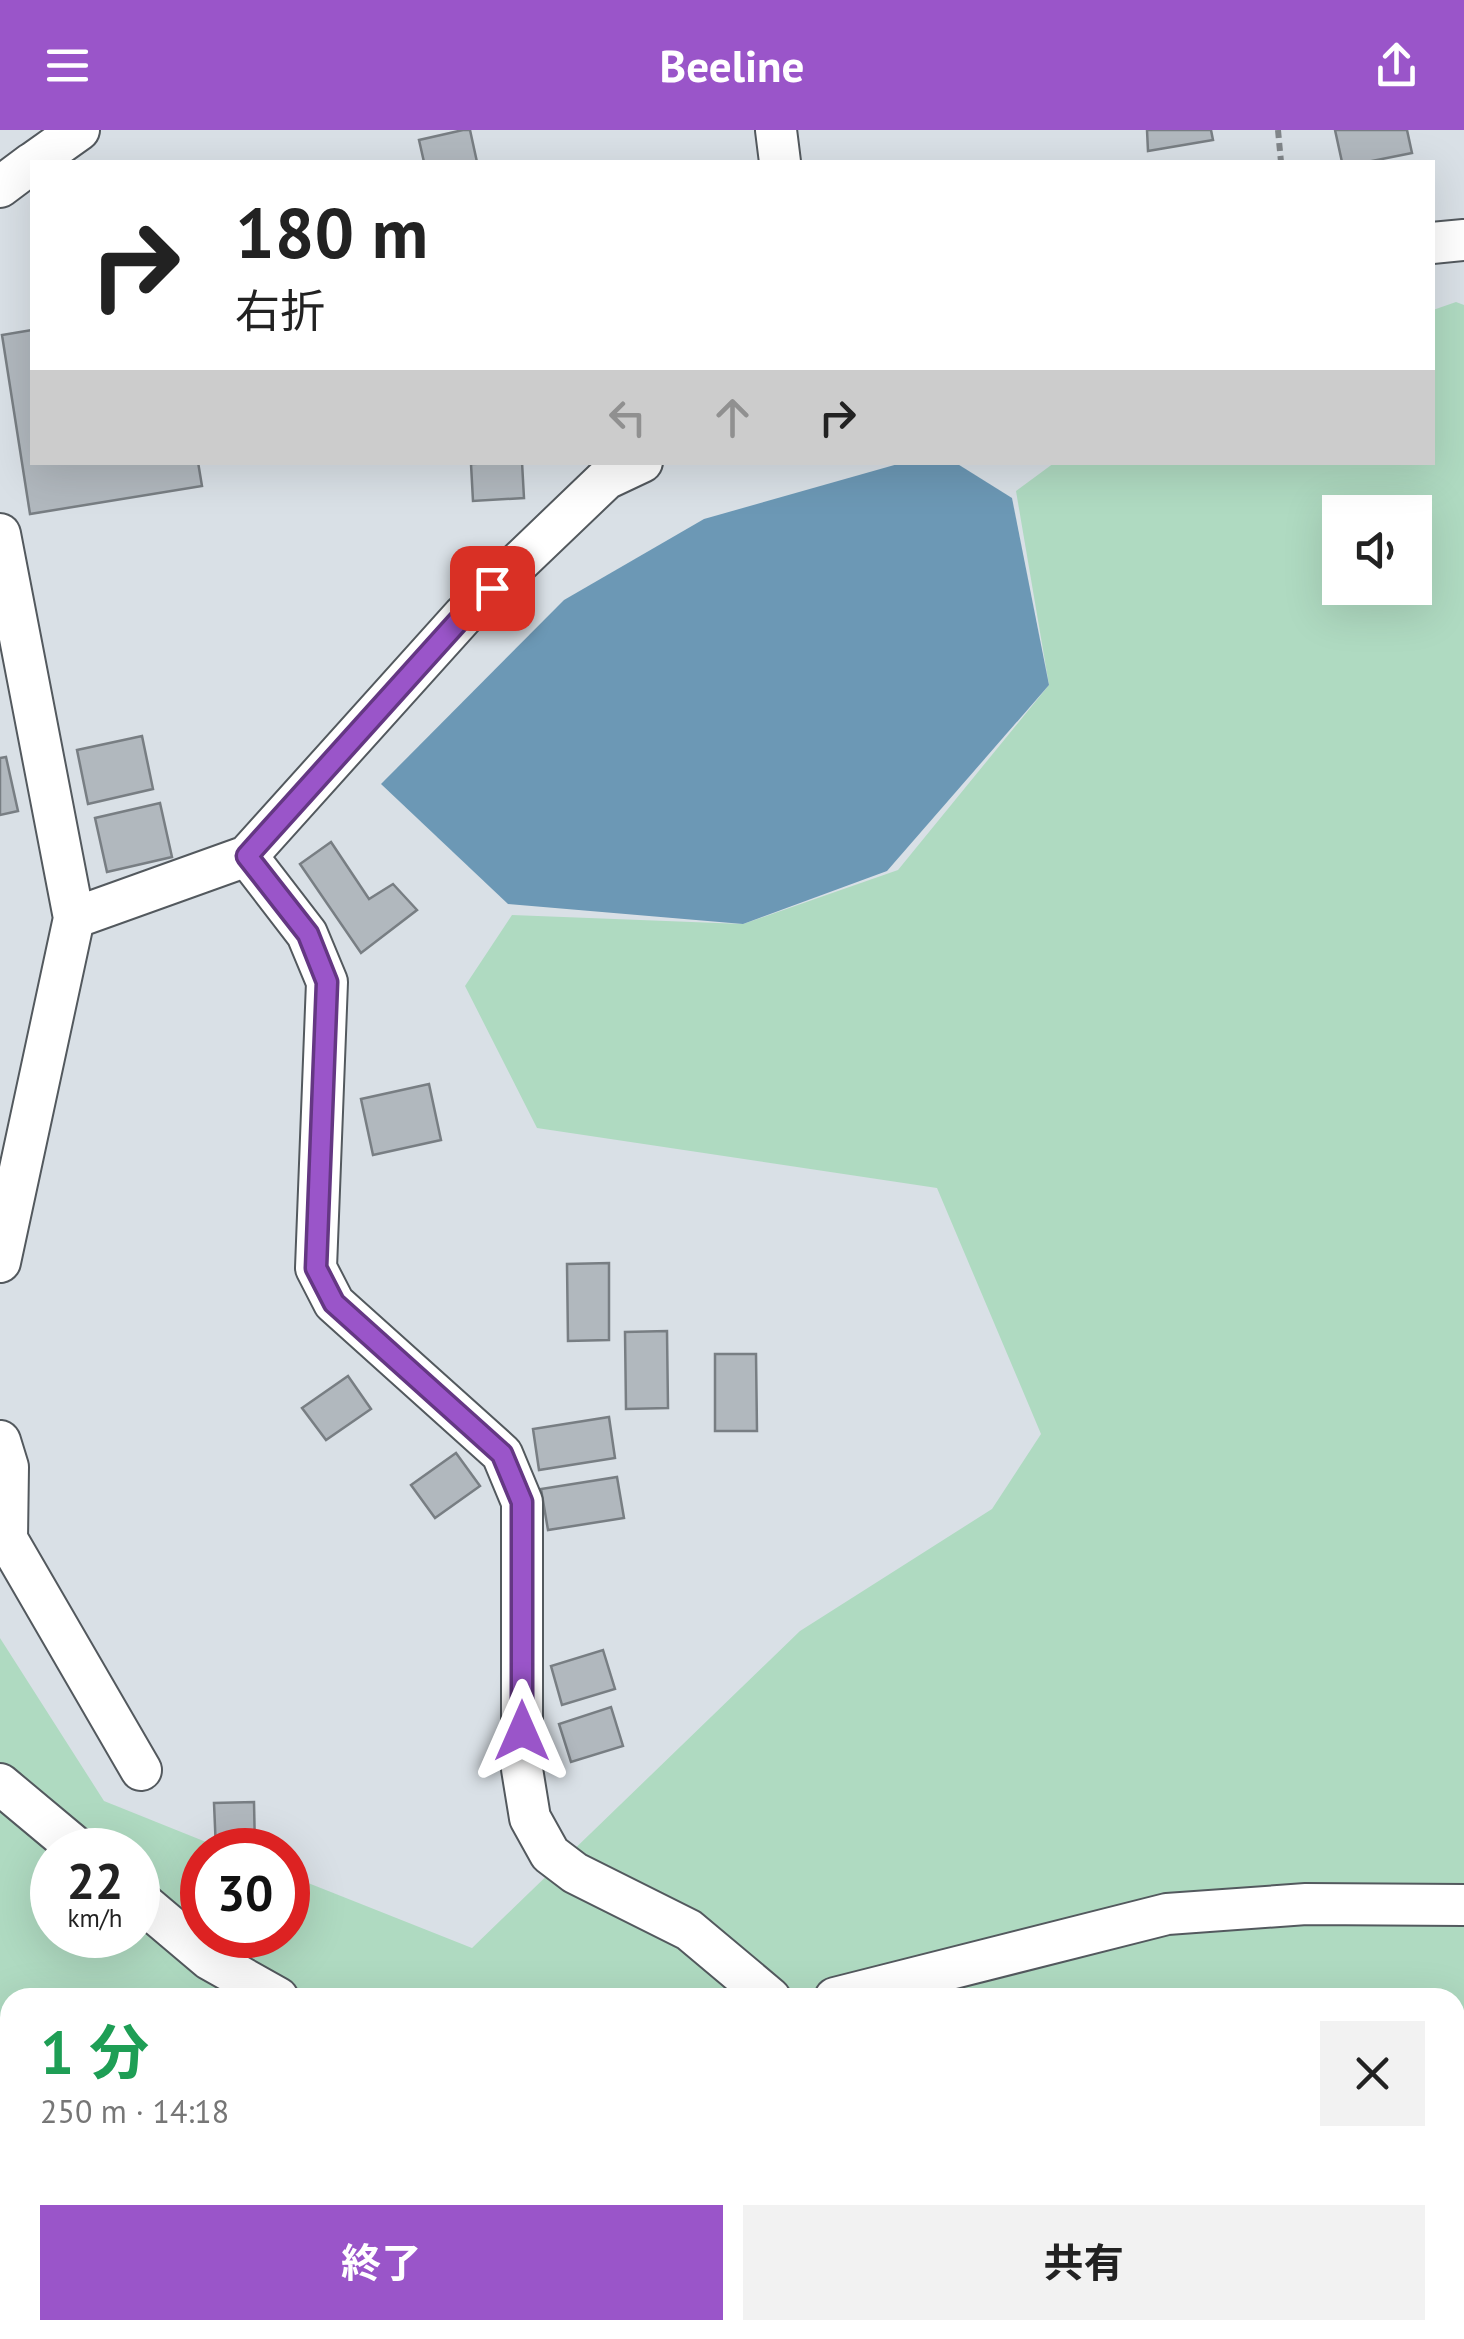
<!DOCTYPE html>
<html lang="ja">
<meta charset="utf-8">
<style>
body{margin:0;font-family:"PT Sans","Noto Sans JP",sans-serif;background:#f2f2f2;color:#222;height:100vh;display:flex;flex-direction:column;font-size:38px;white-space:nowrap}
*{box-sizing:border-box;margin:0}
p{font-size:32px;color:#767676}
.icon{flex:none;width:55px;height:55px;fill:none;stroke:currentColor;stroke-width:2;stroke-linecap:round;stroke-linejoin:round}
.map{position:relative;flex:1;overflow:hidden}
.side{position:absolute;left:0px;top:1858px;width:1465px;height:352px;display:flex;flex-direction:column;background:#fff;border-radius:30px 30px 0 0;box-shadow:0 10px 40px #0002}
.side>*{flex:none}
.top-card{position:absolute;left:30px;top:30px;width:1405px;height:305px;border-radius:0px;box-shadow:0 10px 40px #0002;background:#fff;color:#222;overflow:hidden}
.tools{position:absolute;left:1322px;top:365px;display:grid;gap:20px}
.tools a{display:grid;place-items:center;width:110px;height:110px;border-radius:0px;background:#fff;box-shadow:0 10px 40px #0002;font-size:50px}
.speed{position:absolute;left:30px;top:1698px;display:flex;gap:20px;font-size:50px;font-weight:700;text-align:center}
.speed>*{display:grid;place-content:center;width:130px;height:130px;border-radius:50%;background:#fff;box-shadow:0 10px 40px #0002;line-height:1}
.speed small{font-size:25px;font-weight:400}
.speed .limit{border:15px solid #d22;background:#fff;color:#111}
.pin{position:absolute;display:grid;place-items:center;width:85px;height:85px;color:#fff;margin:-42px;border-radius:20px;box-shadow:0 5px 15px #0006}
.me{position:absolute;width:110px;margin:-55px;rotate:0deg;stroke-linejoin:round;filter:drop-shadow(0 0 8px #0008)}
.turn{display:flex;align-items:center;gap:35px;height:210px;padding:0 40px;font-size:45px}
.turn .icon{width:130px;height:130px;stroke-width:2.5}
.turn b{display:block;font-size:70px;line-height:85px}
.lanes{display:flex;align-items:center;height:95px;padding:0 40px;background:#0003;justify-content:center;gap:50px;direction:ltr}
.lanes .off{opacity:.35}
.round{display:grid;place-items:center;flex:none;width:105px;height:105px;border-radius:0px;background:#f2f2f2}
.headline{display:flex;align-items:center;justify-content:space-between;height:170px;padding:0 40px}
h1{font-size:60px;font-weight:700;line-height:75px;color:#1e9e55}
.cta{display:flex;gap:20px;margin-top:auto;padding:20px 40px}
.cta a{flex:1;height:115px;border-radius:0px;background:#9a55c9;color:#fff;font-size:40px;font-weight:700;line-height:115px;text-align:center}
.cta a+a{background:#f2f2f2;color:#222}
header{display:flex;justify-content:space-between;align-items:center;height:130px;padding:0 40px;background:#9a55c9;color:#fff;font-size:45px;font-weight:700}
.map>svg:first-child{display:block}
.green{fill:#afdac1;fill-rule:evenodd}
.water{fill:#6c98b5}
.building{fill:#b1b8be;stroke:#787e83;stroke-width:2.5}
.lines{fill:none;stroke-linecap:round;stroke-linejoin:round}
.minor-casing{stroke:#53595e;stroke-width:44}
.path{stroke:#81868a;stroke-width:6;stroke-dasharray:8 5;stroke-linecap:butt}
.minor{stroke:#fff;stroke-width:40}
.route-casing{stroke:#643783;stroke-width:25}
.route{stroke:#9a55c9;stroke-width:18}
</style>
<header><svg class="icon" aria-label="menu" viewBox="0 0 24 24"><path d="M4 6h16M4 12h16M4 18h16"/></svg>Beeline<svg class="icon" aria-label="share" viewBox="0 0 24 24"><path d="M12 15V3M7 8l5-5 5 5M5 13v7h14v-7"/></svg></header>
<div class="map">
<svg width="1464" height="2209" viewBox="0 0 1464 2209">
<rect width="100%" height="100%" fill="#d9e0e6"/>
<path class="green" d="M1456 172 1464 175V2209H0V1508L104 1671 226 1720H202V1805H288V1745L472 1818 800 1501 992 1379 1041 1304 937 1058 537 998 465 856 512 785 743 794 898 740 1049 555 1016 361 1054 333 1432 332 1433 180ZM1340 382H1415V458H1340ZM52 1720H138V1805H52ZM10 1868H1455V2200H10Z"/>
<path class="water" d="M905 332 956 333 1012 368 1049 555 887 741 743 794 508 774 381 654 564 470 704 389Z"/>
<path class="building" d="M463 0H470L477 32H424L419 10Z
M1147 0H1211L1213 10 1148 21Z
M1335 0H1407L1412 23 1367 32H1342Z
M32 200V332H198L202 356 30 384 2 205Z
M522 332 524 368 473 371 471 334Z
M142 606 153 659 88 674 77 620Z
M6 627 18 681 0 685V628Z
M160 673 172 727 107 742 95 688Z
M331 712 369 769 393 754 417 780 361 823 300 734Z
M429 954 441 1010 373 1025 361 969Z
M609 1133V1210L568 1211 567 1134Z
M667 1201 668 1278 626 1279 625 1202Z
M715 1224H756L757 1301H715Z
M348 1246 371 1279 326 1310 302 1278Z
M609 1287 615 1328 539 1340 533 1299Z
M456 1323 480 1356 435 1388 411 1355Z
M617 1347 624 1388 548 1400 541 1359Z
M603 1520 615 1559 562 1575 551 1536Z
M611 1577 623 1616 571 1632 559 1594Z
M254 1672 255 1720H216L214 1673Z"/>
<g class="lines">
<defs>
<path id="minor" d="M776 0 780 32
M34 32 79 0
M0 57 32 33
M1432 113 1464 110
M0 404 74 788 0 1132
M247 726 307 804 327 852 316 1138 334 1173 502 1324 522 1372V1639L530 1688 550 1724 575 1743 689 1800 770 1868
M74 788 247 726 463 486 606 349 642 332
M0 1311 8 1337 7 1409 141 1640
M0 1654 79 1720
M138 1769 209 1829 278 1868
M835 1868 1167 1784 1306 1774 1464 1775"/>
</defs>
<use href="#minor" class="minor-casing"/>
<path class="path" d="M1278 0 1281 32
M1455 2075 1464 2081"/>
<use href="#minor" class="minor"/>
</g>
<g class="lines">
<defs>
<path id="route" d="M492 458 463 486 247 726 308 804 327 852 316 1138 334 1173 502 1324 522 1372V1601"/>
</defs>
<use href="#route" class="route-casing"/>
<use href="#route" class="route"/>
</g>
</svg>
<div class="tools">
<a><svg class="icon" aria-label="sound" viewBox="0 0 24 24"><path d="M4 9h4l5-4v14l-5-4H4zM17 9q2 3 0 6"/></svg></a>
</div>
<div class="speed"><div>22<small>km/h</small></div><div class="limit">30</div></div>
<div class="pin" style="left:492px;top:458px;background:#d93025"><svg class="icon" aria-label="arrive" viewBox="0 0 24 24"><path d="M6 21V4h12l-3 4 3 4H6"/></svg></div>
<svg class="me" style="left:522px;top:1601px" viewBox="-20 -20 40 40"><path d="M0-17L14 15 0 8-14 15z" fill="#9a55c9" stroke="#fff" stroke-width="4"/></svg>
<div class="top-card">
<div class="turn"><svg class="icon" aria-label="right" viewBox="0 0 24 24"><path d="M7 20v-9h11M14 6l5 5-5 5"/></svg><div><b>180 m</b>右折</div></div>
<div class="lanes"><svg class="icon off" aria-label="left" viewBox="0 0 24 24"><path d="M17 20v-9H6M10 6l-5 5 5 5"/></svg><svg class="icon off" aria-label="ahead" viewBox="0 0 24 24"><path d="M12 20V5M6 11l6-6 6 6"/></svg><svg class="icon" aria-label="right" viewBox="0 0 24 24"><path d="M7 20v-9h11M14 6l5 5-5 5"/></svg></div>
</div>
<section class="side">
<div class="headline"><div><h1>1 分</h1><p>250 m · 14:18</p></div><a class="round"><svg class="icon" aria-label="close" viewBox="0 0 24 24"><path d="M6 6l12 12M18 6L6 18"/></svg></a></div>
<div class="cta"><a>終了</a><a>共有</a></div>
</section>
</div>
